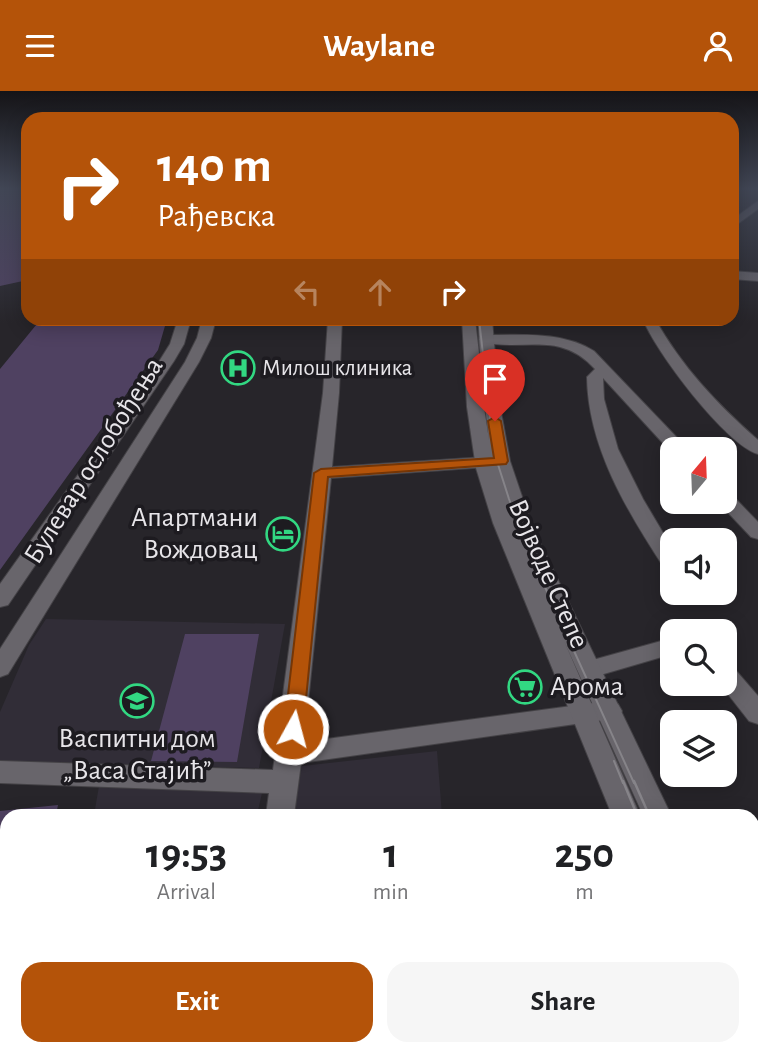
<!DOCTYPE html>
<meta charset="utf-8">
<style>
body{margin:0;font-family:"Alegreya Sans",sans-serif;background:#f6f6f6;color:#202124;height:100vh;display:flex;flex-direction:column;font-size:26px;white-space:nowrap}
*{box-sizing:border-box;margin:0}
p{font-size:23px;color:#757577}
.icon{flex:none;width:38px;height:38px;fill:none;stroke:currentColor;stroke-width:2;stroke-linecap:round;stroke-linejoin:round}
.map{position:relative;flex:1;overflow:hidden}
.details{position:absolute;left:0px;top:718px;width:760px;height:247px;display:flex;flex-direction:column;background:#fff;border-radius:21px 21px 0 0;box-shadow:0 4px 18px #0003}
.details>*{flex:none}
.top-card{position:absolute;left:21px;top:21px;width:718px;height:214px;border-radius:21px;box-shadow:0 4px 18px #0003;background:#b45309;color:#fff;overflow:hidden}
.needle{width:46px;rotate:19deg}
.fabs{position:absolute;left:660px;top:346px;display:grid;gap:14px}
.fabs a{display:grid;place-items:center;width:77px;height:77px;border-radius:14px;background:#fff;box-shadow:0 4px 18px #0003;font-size:35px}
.pin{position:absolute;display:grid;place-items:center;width:60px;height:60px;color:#fff;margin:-72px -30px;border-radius:50% 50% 50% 0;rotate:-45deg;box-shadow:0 0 7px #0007}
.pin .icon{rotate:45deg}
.me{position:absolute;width:77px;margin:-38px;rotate:7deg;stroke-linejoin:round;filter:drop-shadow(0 0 5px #0008)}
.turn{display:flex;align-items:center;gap:24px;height:147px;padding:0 21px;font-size:32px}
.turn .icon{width:91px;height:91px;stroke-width:2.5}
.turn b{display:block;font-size:49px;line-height:60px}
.lanes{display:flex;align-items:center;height:66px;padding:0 21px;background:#0003;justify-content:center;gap:35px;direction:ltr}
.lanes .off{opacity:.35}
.eta{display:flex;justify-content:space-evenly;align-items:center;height:119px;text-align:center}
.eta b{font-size:42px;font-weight:700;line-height:49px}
.cta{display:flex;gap:14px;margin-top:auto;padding:14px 21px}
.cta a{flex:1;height:80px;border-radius:21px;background:#b45309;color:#fff;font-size:28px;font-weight:700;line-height:80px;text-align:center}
.cta a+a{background:#f6f6f6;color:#202124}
header{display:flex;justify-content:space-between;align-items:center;height:91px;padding:0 21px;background:#b45309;color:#fff;font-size:32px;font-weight:700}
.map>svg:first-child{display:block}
.built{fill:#312d37}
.green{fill:#4f4161}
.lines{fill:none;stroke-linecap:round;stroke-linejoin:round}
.street-casing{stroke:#444246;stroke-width:2}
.secondary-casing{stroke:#444246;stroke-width:2}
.street{fill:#68656b;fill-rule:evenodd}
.secondary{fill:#68656b;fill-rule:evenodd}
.tram-far1{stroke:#868489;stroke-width:2}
.tram{stroke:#868489;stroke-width:2.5}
.route{fill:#b45309;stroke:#753606;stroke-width:2}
.labels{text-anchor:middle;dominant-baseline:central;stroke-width:7;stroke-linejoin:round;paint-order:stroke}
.far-poi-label{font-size:23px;fill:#e7e5e9;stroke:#1d1b20;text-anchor:start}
.street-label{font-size:28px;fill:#e7e5e9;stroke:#1d1b20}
.poi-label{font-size:28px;fill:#e7e5e9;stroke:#1d1b20;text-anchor:end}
</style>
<header><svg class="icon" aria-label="menu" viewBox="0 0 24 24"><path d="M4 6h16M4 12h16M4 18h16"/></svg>Waylane<svg class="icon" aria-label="person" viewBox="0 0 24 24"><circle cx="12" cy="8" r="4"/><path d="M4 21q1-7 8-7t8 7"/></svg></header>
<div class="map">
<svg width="758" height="963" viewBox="0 0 758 963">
<rect width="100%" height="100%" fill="#27252a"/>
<path class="built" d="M46 528 285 533 259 677 0 670V621L29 554Z
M437 660 442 724H293L302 675Z
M99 695 262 702 257 724H94Z
M0 836H7V957H88L86 963H0Z
M252 957H458V963H251Z"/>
<path class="green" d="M0 97H28V193L23 190 0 195Z
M41 228H167L158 259 0 479V278Z
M185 543H259L237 671 151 670Z
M58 714 56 724H7V817L0 818V720Z"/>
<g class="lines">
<defs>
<path id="street" d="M758 110V118L732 137V129Z
M328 228H342L339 302 332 376 501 365 510 370 501 375 331 387 304 651 609 610 618 613 622 620 618 627 301 672 294 724H266L269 702 0 692V670L273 679 323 302Z
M643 228H655C682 276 717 313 758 349V363C727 355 654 259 643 228Z
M486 244C522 244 562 240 594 260L685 355 688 359H672V362L603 287 604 308 618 358 643 408 672 457V480L665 478C627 420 588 356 587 286L595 278C559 239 525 261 481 251L479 248Z
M724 401 731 403 758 431V448L751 446 718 411H724Z
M672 547V563L590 587 582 584 578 578 582 572Z
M724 572 732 575 758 605V633L749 630 720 593H724Z
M214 957H249V963H213Z"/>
<path id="secondary" d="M732 180 758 182V190L732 188Z
M178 228H191L184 253 174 270 8 514 0 516V493L160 269 170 253Z
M202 228H216L211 247 199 271 8 583 0 586V558L185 271 197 247Z
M462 228H475L489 349 483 310 478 228H492L499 310 510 370 532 435 671 724H643L564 550 640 724H612L493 432 476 377 467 316Z
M752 923 758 925V963H709L708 957H752Z"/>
</defs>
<use href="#street" class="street-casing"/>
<use href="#secondary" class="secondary-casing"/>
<use href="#street" class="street"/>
<use href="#secondary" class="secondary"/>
<path class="tram-far1" d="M479 228 494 361 509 408 535 474 634 692
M614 670 623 692"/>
<path class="tram" d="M623 690 637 724
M634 690 649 724
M738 957 740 963
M752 957 755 963"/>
</g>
<linearGradient id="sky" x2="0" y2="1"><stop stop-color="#151417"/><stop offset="0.42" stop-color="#414655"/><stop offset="1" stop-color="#414655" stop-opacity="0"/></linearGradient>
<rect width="758" height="232" fill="url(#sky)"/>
<path class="route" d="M495 326 501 330 508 370 506 373 328 386 303 638 300 643 293 645 286 643 284 638 314 382 321 378 494 367 488 330Z"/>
<defs>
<symbol id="hospital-ring" viewBox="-11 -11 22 22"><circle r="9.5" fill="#1d1b20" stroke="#32d882" stroke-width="1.5"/><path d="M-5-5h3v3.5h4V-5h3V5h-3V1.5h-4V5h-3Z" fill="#32d882"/></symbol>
<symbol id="hotel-ring" viewBox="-11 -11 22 22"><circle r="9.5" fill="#1d1b20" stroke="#32d882" stroke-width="1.5"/><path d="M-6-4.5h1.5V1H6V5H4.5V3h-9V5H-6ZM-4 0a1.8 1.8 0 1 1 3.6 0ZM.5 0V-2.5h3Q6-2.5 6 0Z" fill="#32d882"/></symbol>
<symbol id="supermarket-ring" viewBox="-11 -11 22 22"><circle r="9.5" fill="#1d1b20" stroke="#32d882" stroke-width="1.5"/><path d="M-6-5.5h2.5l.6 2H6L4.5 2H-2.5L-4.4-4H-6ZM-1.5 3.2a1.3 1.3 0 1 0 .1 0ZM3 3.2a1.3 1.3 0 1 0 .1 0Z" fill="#32d882"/></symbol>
<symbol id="school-ring" viewBox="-11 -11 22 22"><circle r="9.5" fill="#1d1b20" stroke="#32d882" stroke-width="1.5"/><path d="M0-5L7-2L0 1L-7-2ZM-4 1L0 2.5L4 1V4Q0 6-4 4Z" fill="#32d882"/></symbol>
</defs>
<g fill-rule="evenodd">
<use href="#hospital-ring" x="219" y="258" width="38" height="38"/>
<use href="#hotel-ring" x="264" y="424" width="38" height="38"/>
<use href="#supermarket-ring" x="506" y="577" width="38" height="38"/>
<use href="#school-ring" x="118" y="591" width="38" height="38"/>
</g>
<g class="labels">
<g class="far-poi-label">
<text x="262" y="277">Милош клиника</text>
</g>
<g class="street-label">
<text transform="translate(94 370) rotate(-58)">Булевар ослобођења</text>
<text transform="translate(548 483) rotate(66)">Војводе Степе</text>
</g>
<g class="poi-label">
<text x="258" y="427">Апартмани<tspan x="258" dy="32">Вождовац</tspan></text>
<text x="550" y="596" text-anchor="start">Арома</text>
<text x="137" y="648" text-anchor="middle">Васпитни дом<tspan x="137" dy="32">„Васа Стајић”</tspan></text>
</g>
</g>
</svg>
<div class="fabs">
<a><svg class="needle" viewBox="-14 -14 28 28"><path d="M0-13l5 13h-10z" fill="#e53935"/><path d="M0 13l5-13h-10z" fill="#757577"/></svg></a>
<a><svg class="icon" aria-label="sound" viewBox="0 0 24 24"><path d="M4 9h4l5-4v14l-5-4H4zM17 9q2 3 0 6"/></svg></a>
<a><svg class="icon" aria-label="search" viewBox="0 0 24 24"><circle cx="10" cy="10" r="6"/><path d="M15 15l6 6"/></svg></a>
<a><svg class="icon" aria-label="layers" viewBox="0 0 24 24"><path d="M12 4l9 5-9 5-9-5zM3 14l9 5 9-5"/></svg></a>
</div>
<div class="pin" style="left:495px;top:330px;background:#d93025"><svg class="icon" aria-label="arrive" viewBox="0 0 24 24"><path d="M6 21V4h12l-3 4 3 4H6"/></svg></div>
<svg class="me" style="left:293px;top:638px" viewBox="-20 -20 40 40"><circle r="17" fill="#b45309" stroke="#fff" stroke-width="3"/><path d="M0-11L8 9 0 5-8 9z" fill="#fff"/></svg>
<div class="top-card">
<div class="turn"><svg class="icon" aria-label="right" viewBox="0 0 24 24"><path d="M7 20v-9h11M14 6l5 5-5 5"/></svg><div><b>140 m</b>Рађевска</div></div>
<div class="lanes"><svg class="icon off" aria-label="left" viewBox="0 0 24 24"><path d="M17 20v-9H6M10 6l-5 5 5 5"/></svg><svg class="icon off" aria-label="ahead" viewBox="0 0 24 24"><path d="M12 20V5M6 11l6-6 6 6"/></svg><svg class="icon" aria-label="right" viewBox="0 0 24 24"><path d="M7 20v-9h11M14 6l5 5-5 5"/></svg></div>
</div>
<section class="details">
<div class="eta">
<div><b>19:53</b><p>Arrival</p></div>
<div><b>1</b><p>min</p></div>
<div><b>250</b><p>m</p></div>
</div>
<div class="cta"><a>Exit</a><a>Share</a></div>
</section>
</div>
